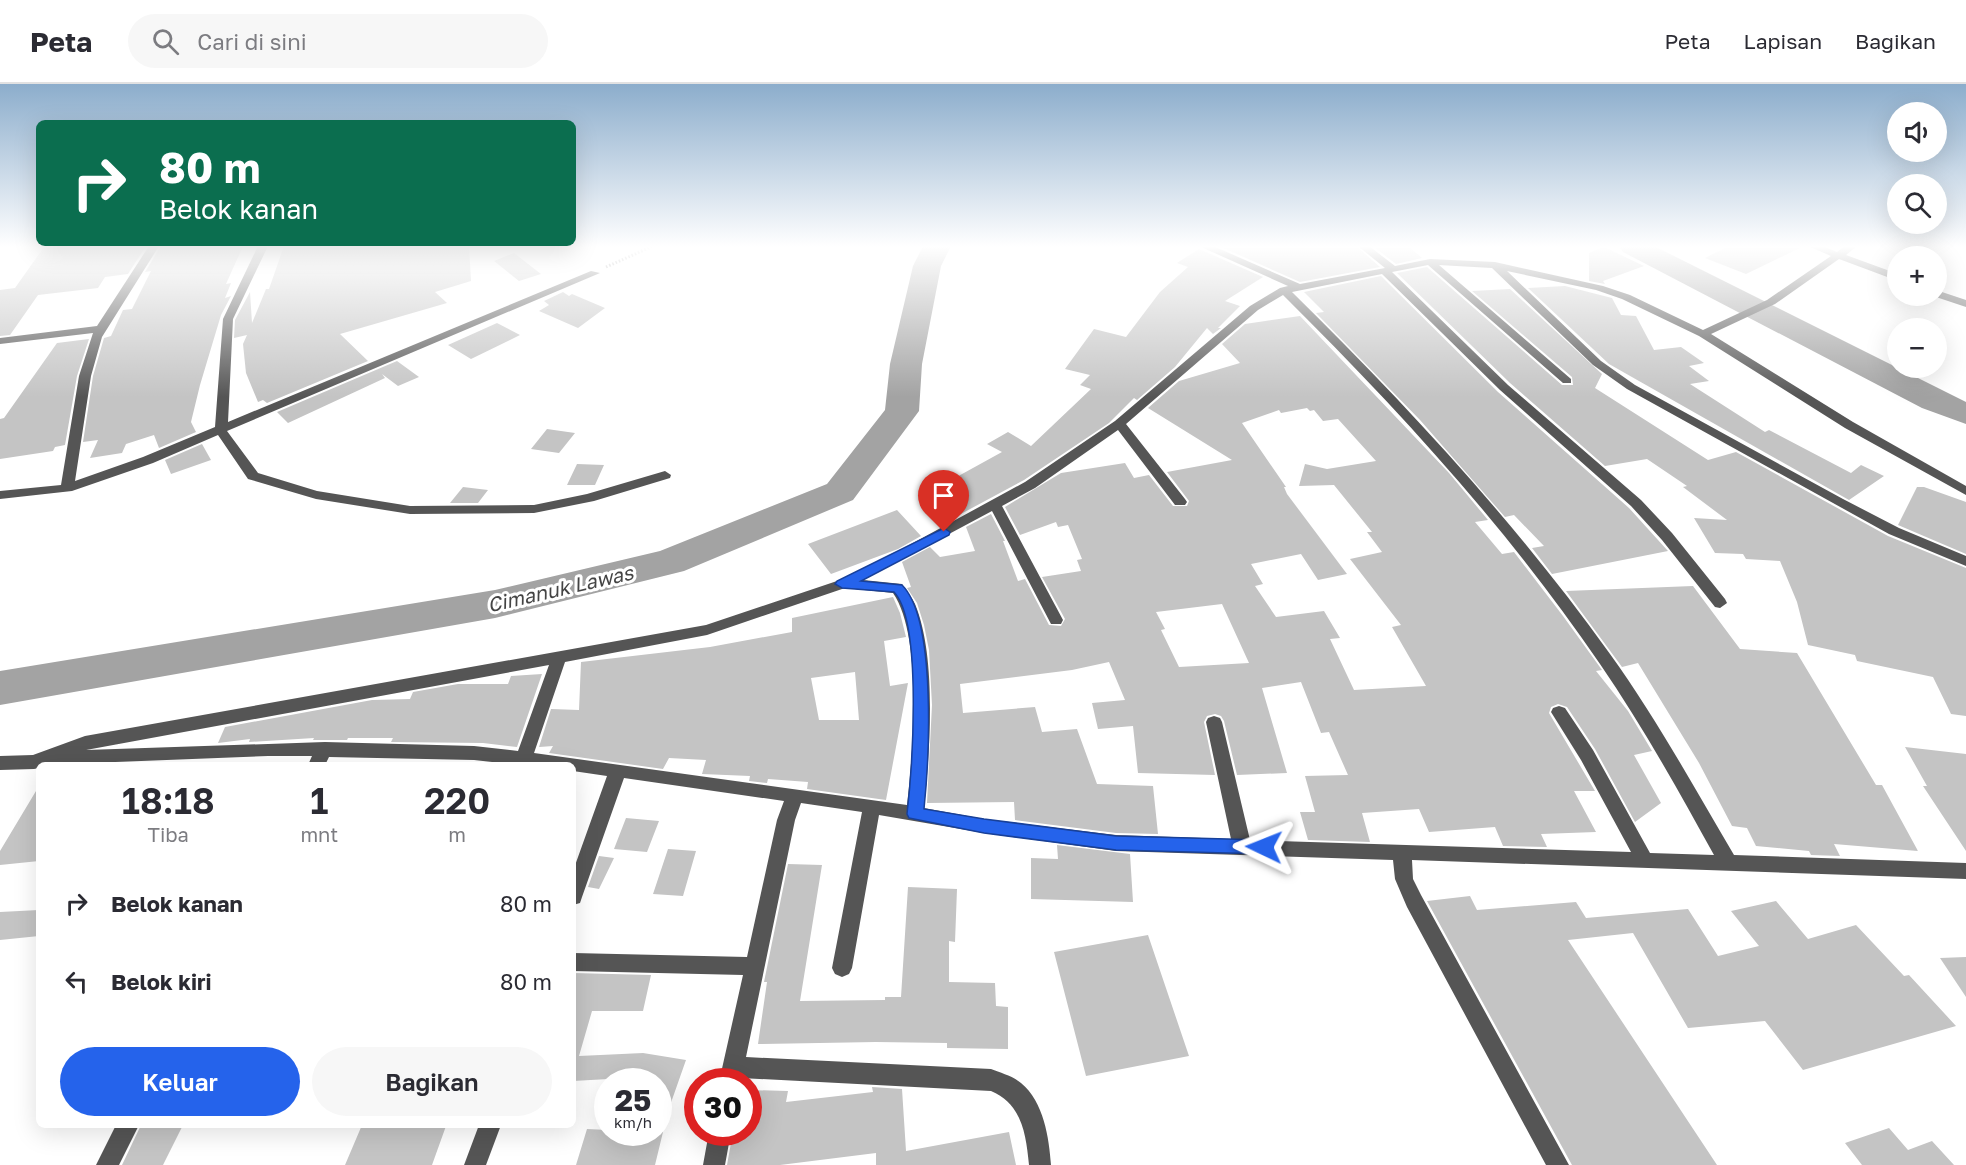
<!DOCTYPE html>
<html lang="id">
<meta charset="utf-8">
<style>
body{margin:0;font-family:"Golos Text",sans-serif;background:#f7f7f7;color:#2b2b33;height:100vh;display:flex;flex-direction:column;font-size:22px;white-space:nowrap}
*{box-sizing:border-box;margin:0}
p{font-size:20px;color:#7c7c81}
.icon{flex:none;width:33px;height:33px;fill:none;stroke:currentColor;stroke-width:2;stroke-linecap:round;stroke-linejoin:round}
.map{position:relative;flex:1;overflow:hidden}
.details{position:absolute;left:36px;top:678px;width:540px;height:366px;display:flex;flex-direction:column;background:#fff;border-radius:9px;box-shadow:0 6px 24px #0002}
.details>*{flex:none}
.banner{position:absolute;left:36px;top:36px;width:540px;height:126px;border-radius:9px;box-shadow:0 6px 24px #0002;background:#0b6e4f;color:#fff;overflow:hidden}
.tools{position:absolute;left:1887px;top:18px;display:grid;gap:12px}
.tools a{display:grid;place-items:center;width:60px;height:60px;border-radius:50%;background:#fff;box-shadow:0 6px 24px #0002;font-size:30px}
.speed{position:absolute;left:594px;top:984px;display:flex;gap:12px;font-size:30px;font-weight:700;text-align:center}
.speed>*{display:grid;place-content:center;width:78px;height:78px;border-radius:50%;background:#fff;box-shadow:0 6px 24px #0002;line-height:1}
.speed small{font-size:15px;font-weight:400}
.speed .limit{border:9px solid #d22;background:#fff;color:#111}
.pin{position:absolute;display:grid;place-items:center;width:51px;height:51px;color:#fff;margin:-62px -26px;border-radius:50% 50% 50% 0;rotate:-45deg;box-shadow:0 0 6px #0007}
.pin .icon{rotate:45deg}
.me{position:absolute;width:66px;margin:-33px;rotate:272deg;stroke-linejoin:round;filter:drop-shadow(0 0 4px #0008)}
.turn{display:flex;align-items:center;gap:21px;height:126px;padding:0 24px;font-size:27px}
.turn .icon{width:78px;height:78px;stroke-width:2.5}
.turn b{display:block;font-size:42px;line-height:51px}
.eta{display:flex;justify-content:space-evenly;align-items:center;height:102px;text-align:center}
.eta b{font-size:36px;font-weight:600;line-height:42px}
.button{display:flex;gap:12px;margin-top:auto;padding:12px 24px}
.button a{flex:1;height:69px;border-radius:36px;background:#2563eb;color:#fff;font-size:24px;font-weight:600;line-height:69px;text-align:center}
.button a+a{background:#f7f7f7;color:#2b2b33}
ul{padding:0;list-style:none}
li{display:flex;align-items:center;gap:18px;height:78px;padding:0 24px}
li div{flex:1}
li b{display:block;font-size:22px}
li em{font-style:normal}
header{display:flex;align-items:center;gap:36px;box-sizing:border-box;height:84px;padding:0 30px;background:#fff;border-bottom:2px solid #e1e1e2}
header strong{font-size:28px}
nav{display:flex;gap:33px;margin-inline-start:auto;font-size:21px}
.search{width:420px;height:54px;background:#f7f7f7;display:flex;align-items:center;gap:15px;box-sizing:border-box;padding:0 21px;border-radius:33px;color:#7c7c81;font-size:22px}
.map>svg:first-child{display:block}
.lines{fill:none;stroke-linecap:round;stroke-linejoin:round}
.river{fill:#a3a3a3;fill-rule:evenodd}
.building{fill:#c4c4c4;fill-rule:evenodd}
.path{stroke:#777;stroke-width:3;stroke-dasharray:1.5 2;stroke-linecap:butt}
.minor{fill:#555;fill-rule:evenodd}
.route{fill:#2563eb;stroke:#184099;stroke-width:1.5}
.labels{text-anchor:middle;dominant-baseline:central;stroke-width:6;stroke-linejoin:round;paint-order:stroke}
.water-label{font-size:20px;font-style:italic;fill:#444;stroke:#fff}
</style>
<header>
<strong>Peta</strong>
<div class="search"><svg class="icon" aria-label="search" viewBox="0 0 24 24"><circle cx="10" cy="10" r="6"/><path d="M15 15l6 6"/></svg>Cari di sini</div>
<nav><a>Peta</a><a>Lapisan</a><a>Bagikan</a></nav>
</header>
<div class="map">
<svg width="1966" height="1081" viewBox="0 0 1966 1081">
<rect width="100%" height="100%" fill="#fff"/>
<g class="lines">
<path class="river" d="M923 162H951L941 182 922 280 919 327 853 416 684 487 495 534 0 621V587L495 506 660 467 827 400 885 326 890 280 913 182Z
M1619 162H1654L1966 318V340L1922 324 1623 168Z"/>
</g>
<path class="building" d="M51 162H146L128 190 105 193 98 204 38 211 10 251 0 252V206L15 204 44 163Z
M161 162H243L226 200 231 199 225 214 231 212 221 231 200 301 191 338 196 348 159 364 154 351 126 360 122 369 90 374 98 356 83 358 93 292 104 254 111 252 123 226 132 225 151 187 145 188Z
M284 162H469L471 197 435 208 447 219 340 250 368 277 267 319 263 316 258 318 246 289 243 260 247 251 234 254 235 236 250 208 252 239 266 205H269Z
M1219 162H1356L1380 183 1300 198Z
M1373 162H1408L1422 174 1396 180Z
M1729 162H1804L1746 190 1705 174Z
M1604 163 1644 182 1603 197 1605 200 1589 197V169Z
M1199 165 1263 193 1225 217 1240 222 1218 244H1221L1213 250 1207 244 1175 283 1137 316 1134 314 1109 339 1024 396 959 431 924 405V395L941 387 953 395 1002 368 987 360 1008 348 1031 362 1091 305 1080 301 1090 291 1065 285 1094 245 1126 253 1160 208 1188 183 1177 179Z
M514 169 541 190 519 197 494 177Z
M1427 183 1562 301H1573L1572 293 1472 207 1510 205 1602 290 1595 304 1708 376 1736 368 1888 452 1966 484V632L1951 630 1933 593 1857 577 1855 571 1808 561 1797 518 1780 477 1746 475 1743 470 1715 469 1694 434 1727 436 1683 403 1687 402 1647 375 1605 382 1510 299 1397 189Z
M1381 192 1498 308 1629 424 1668 467 1552 490 1532 464 1544 462 1514 431 1505 433 1420 336 1316 229 1324 228 1304 208Z
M1565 202 1612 214 1621 231 1636 232 1654 266 1681 263 1704 279 1689 282 1709 297 1690 300 1765 348 1769 346 1851 389 1861 381 1884 392 1849 416 1609 280 1528 204Z
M563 208 569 212 572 210 605 224 578 244 539 227 549 221 544 217Z
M1300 232 1449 389 1488 436 1475 438 1502 470 1514 468 1563 532 1602 586 1596 587 1628 627 1652 667 1634 671 1661 719 1635 738 1595 665 1567 623 1558 620 1551 623 1549 629 1595 707H1574L1596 748 1541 750 1547 763 1503 762 1495 743 1429 748 1419 725 1362 729 1370 758 1308 756 1300 728H1315L1305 692 1348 691 1329 648 1321 649 1301 598 1262 604 1287 689 1237 691 1224 637 1221 632 1215 630 1207 632 1204 638 1215 691 1138 689 1133 642 1098 645 1092 619 1125 616 1109 578 1072 586 960 600 963 629 1035 623 1042 648 1077 645 1097 700 1153 702 1158 750 1116 749 1015 736 1014 718 927 719 932 621 929 566 924 541 917 519 907 504 911 503 902 478 930 463 940 473 975 467 966 443 991 430 1005 457H1003L1018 497 1025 495 1049 541 1061 542 1065 535 1042 493 1081 487 1077 476 1082 475 1068 441 1058 443 1056 438 1020 451 1005 423 1061 389 1125 379 1134 394 1149 391 1173 422H1187L1189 417 1167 388 1232 376 1148 324 1179 297 1240 279 1222 260 1245 240ZM1307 324 1310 327 1314 326 1323 337 1338 335 1376 377 1327 385 1305 380 1299 402 1334 401 1372 448H1367L1382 468 1350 475 1401 541 1392 543 1426 602 1354 606 1330 555 1340 554 1324 527 1276 533 1255 502 1263 500 1251 480 1301 470 1318 496 1347 490 1287 410 1284 403H1286L1242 339 1279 326 1281 329ZM1222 520 1249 579 1179 583 1161 546 1165 545 1156 528Z
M497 239 520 251 471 275 448 261Z
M89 255 77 292 65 361 55 363 53 367 0 375V335L4 334 57 259Z
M397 277 419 293 398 302 382 290 385 294 288 339 277 328Z
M547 345 575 349 559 369 531 365Z
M202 360 211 376 171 390 165 376Z
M577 380 604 381 595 401H567Z
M463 403 488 406 478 419H450Z
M1917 403H1924L1966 418V470L1898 441Z
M897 426 921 452 898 465 831 490 808 460Z
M1693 502 1740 565 1797 569 1876 701H1882L1918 767 1834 760 1840 772 1811 771 1809 767 1756 762 1747 744 1732 742 1699 679 1638 579 1622 583 1566 507Z
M893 513 900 529 906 553 884 557 890 602 908 599 886 716 807 705 808 698 768 695 767 699 749 697 750 692 702 690 706 676 669 674 663 685 549 669 553 662 539 663 551 625 579 626 581 578 710 563 792 548V534ZM855 588 859 636H819L811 594Z
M542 590 517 663 483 659 391 658 393 654H348L347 656H313L314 654 249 658 250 655 218 659 225 643 372 616 410 615 413 608 458 600H508L511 592Z
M1905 663 1966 670V767L1923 702H1927Z
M39 702V777L0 781V767Z
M626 734 659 737 647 768 614 765Z
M1057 761 1130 770 1133 818 1031 815V774L1058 775Z
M668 765 696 767 683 812 653 810Z
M599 772 614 774 599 805 588 803Z
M788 780 822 781 800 917 885 916V913H901L908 803 957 805 955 858 949 857V898L995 899 996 922 1008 923V965L947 964V959L876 958 758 960 767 898H764Z
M1470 812 1477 826 1576 818 1586 834 1688 825 1718 872 1759 862 1731 827 1776 817 1808 855 1856 841 1904 892 1909 891 1956 942 1803 986 1765 937 1688 944 1633 849 1568 856 1717 1081H1572L1427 817Z
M39 826V852L0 856V828Z
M1148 851 1189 972 1086 992 1054 868Z
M1966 873V913L1940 874Z
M573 889 651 891 643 927H592L579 972 643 969 686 976 661 1047 658 1046V998H625L626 994 573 997Z
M872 1003 902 1005 906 1067 1009 1048 1016 1081H876V1069L780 1081H727L733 1048H748V1006L788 1007 786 1018 873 1008Z
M141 1041H183L163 1081H122Z
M362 1041H410L446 1042 432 1081H345Z
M1889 1044 1908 1066 1932 1057 1954 1081H1862L1845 1059Z
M587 1045 608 1046V1048H663L655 1081H576Z"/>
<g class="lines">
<path class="path" d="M606 183 653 162"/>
<path class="minor" d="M149 162H159L102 253 91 292 75 397 143 373 215 343 223 235 258 162H268L233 235 228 338 591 187 600 189 227 347 258 389 317 407 410 422 534 421 587 410 665 387 671 391 670 394 594 417 534 429 410 430 316 415 248 395 218 351 153 379 72 407 0 415V407L61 401 79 292 93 249 0 260V254L97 242Z
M1199 162H1213L1300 200 1385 184 1358 162H1369L1395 182 1430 175 1495 178 1603 202 1630 211 1703 246 1767 216 1831 172 1808 162H1822L1837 168 1845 162H1857L1846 171 1898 190V197L1839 175 1775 220 1711 250 1853 338 1966 402V411L1845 344 1699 252 1622 215 1596 206 1507 187 1601 277 1635 301 1843 415 1899 444 1966 472V482L1889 450 1627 305 1593 281 1492 184 1439 181 1571 295V299H1563L1428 181 1392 188 1508 301 1641 416 1672 449 1725 515 1727 519 1720 524 1715 523 1662 456 1631 422 1500 306 1382 190 1292 208C1406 320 1516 439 1610 570 1656 634 1694 703 1734 771L1966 779V795L1412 776 1413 795 1421 811 1569 1081H1546L1407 823 1395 795 1393 776 1116 767 984 749 879 731 852 884 849 890 842 893 835 890 832 884 862 728 801 719 795 736 746 973 991 985C1001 989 1013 992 1021 999 1044 1018 1049 1054 1051 1081H1029C1026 1050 1022 1020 991 1007L741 994V998H719L743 891 573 887V869L747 873 777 736 784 717 624 694 582 813 580 819 573 821V787L607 692 573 687V681H519L474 676 329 673 325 681H308L312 672H268L39 681V684L34 685 0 686V672L33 671 85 652 706 541 837 497 869 483 1025 398 1115 337 1250 222 1280 204 1288 202ZM1283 211C1398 325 1509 446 1600 580 1642 641 1678 706 1714 771L1650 769 1593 666 1565 624 1559 622 1553 624 1551 628 1581 676 1631 768 1250 756 1222 638 1220 634 1214 632 1208 634 1206 638 1231 755 1116 751 984 735 924 724C930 667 937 573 915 520 912 513 906 507 902 500L863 496 992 427 1051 540H1061L1063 536 1002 422 1035 404 1118 346 1175 421H1185L1187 418 1185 415 1126 340 1258 226ZM845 504 893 509C923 553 913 668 907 721L534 669 565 578 707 551ZM549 581 518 667 474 662 325 658 86 666Z
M1936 206 1966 216V223L1933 212H1936Z
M116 1041H139L119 1081H96Z
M479 1041H501L486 1081H464Z
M709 1048H731L725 1081H703Z"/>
</g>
<linearGradient id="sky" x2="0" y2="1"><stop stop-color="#8cadcc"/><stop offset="0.52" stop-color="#fff"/><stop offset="1" stop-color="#fff" stop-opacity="0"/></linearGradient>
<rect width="1966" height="313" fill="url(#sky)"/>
<path class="route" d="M944 444 950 448 949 451 861 497 902 501C937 536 929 676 924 725L984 735 1116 752 1264 756 1270 758 1272 763 1270 768 1264 770 1116 766 984 749 909 734 907 730C912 687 923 538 894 508L842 504 835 500 837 497Z"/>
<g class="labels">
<g class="water-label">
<text transform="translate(560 504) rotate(-13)">Cimanuk Lawas</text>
</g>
</g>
</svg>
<div class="tools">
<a><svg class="icon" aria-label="sound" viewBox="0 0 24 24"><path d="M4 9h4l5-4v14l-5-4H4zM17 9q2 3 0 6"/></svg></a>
<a><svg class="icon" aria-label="search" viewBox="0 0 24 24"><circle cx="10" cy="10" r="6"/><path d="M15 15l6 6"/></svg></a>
<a>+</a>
<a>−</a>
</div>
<div class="speed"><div>25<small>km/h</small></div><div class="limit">30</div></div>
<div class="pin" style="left:944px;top:448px;background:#d93025"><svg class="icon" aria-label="arrive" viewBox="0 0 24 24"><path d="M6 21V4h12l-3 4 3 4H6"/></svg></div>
<svg class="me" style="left:1264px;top:763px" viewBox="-20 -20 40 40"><path d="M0-17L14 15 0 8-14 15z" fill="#2563eb" stroke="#fff" stroke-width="4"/></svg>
<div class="banner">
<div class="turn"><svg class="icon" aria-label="right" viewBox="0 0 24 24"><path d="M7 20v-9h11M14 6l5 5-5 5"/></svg><div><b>80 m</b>Belok kanan</div></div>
</div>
<section class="details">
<div class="eta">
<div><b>18:18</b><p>Tiba</p></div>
<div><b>1</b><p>mnt</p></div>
<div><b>220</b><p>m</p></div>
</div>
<ul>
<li><svg class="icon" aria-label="right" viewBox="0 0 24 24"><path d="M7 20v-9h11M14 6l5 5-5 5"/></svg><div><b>Belok kanan</b></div><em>80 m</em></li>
<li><svg class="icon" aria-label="left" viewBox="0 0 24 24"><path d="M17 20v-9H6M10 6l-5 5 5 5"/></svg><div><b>Belok kiri</b></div><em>80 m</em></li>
</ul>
<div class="button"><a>Keluar</a><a>Bagikan</a></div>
</section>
</div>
